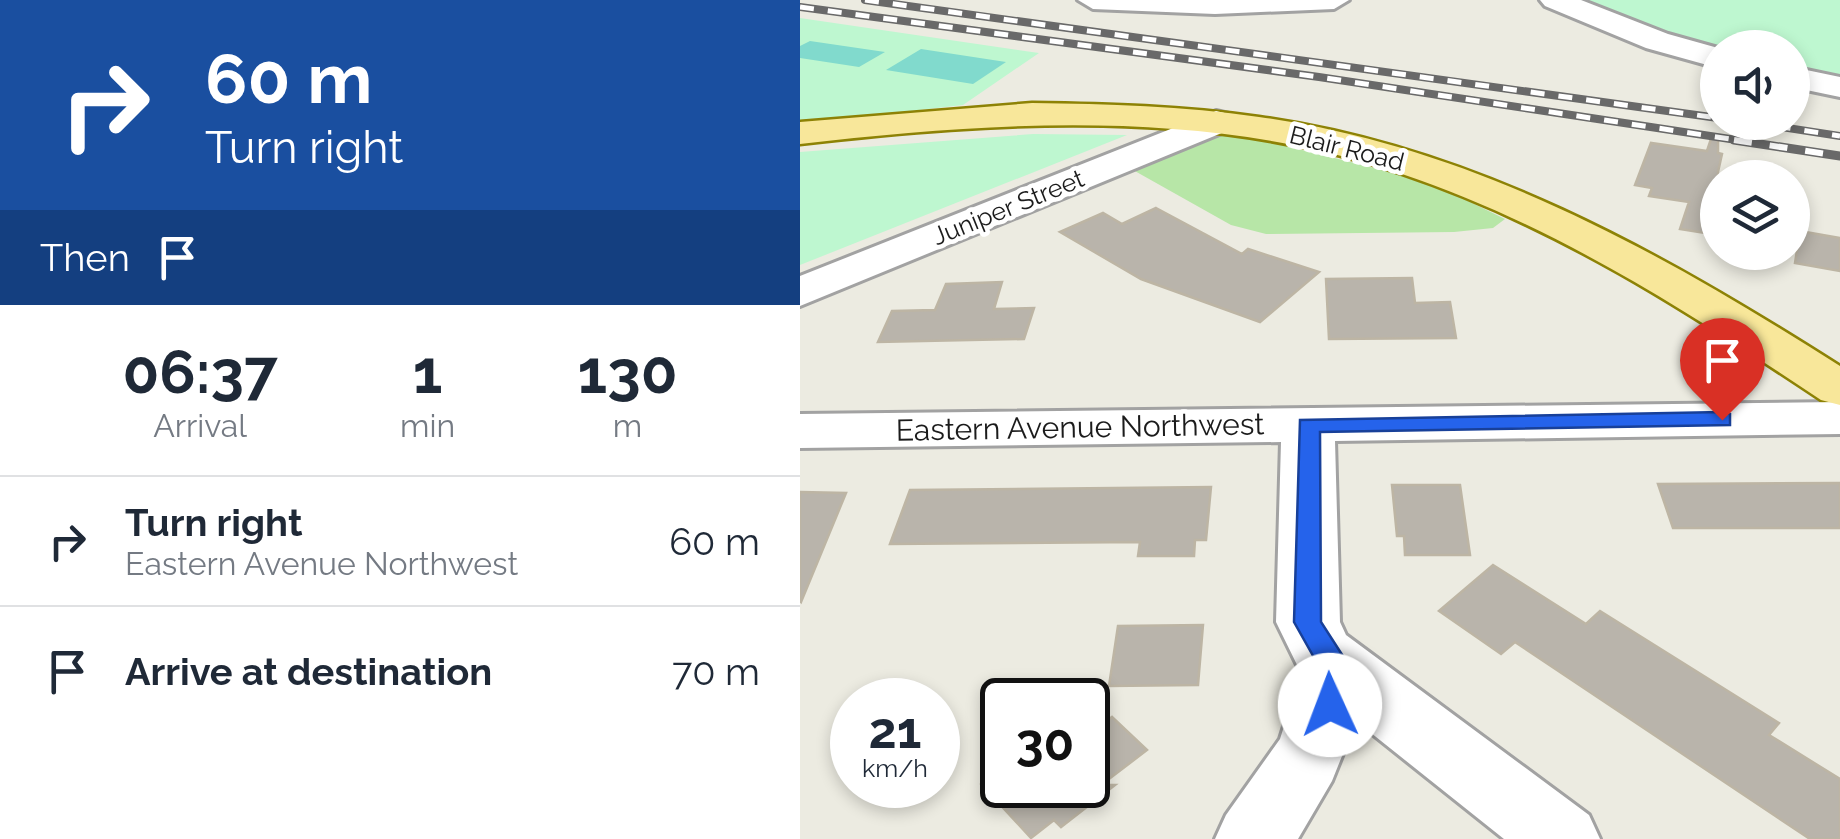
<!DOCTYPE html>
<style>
body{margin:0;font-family:Raleway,sans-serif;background:#f2f2f3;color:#1f2937;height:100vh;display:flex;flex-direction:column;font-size:38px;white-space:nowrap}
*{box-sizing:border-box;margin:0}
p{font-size:32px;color:#747a83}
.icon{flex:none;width:55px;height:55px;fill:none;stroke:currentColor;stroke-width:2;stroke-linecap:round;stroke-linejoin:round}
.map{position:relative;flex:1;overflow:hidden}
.side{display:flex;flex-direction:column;background:#fff;width:800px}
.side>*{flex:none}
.guide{background:#1a4fa0;color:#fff;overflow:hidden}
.controls{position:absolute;left:900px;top:30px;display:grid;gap:20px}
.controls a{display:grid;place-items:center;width:110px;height:110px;border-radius:50%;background:#fff;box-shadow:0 5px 15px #0003;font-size:50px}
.speed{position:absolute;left:30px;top:678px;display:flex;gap:20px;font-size:50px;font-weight:700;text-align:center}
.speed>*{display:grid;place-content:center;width:130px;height:130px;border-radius:50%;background:#fff;box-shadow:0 5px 15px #0003;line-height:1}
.speed small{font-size:25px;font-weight:400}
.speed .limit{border:5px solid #111;border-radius:15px;background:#fff;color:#111}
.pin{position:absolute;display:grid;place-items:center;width:85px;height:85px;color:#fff;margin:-102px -42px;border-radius:50% 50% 50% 0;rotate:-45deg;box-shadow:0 0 10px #0007}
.pin .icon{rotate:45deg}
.me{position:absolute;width:110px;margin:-55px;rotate:358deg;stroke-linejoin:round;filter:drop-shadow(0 0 8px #0008)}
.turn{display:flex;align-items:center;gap:35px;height:210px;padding:0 40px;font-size:45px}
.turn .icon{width:130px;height:130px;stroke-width:2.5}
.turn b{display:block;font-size:70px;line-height:85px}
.then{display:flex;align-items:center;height:95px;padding:0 40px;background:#0003;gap:20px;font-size:38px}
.eta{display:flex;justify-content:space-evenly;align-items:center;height:170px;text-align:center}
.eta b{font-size:60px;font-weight:700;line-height:70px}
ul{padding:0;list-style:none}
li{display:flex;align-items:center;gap:30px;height:130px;padding:0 40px;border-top:2px solid #e0e1e3}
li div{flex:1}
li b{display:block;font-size:38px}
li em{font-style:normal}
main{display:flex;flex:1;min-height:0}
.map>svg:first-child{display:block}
.grass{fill:#b7e6a7}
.park{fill:#bef7d0}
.pitch{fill:#81dacd}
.building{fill:#b9b4ab;stroke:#bdb5a4;stroke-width:2.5}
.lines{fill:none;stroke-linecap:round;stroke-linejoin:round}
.minor-casing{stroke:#a2a2a2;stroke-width:6}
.major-casing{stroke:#8d8205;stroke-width:5}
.minor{fill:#fff;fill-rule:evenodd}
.major{fill:#f8e79a;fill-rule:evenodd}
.rail-far1-casing{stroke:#696969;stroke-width:8}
.rail-casing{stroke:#696969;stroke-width:9}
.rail-far1{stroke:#fff;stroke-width:5;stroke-dasharray:14;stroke-linecap:butt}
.rail{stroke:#fff;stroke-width:6;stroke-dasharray:18;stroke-linecap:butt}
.route{fill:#2563eb;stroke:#184099;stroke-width:2.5}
.labels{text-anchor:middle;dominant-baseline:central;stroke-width:9;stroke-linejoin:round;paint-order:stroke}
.far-street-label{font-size:25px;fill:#1b1b1b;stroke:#fff}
.street-label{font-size:30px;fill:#1b1b1b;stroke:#fff}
</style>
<main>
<section class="side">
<div class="guide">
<div class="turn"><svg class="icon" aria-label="right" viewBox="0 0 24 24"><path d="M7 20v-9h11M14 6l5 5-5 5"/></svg><div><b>60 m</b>Turn right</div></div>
<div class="then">Then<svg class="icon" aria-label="arrive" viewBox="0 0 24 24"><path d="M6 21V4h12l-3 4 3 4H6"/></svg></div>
</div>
<div class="eta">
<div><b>06:37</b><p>Arrival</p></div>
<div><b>1</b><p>min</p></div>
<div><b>130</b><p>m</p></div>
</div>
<ul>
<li><svg class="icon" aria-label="right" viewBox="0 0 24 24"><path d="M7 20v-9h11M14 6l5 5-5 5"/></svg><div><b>Turn right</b><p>Eastern Avenue Northwest</p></div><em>60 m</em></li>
<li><svg class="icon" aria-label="arrive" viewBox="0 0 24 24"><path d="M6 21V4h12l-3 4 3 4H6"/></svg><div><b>Arrive at destination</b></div><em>70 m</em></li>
</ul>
</section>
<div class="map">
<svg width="1040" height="839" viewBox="0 0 1040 839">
<rect width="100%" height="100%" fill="#ecebe1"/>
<path class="grass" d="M438 134 627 181 705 219 693 228 654 232 466 234 431 225 333 170 420 135Z"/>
<path class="park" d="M784 0H1040V79L993 69 992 48 917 51 845 27Z
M0 18 239 53 163 105 0 124Z
M233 134 327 135 0 265V152Z"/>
<path class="pitch" d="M10 41 85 52 59 67 0 58V46Z
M121 49 206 62 173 84 86 70Z"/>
<path class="building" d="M912 136 918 137V153L922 154 918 172V235L880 229 889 202 849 196 852 188 835 185 851 143 907 151Z
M356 208 442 254 448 249 519 272 460 322 341 279 260 232 303 213 322 224Z
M1000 231 1040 238V271L995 263Z
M612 278 615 303 650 302 656 338 529 339 526 279Z
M202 282 194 309 234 308 224 339 78 342 92 311 135 310 146 284Z
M1040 483V528H873L858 484Z
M592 485H660L670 555H605L604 536H597Z
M411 487 406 540H395L394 556H338L340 542 90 544 110 490Z
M0 492 46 493 1 602 0 601Z
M693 565 786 624 800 611 979 723 969 735 1040 779V839H1010L715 642 701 654 639 611Z
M403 625 398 685 309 686 318 626Z
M312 717 347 750 301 785H315L261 827 254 820 231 838 182 785H288V735Z"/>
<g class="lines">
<defs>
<path id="minor" d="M278 0H549L534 9 415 14 293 9Z
M740 0H781L868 34 918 48V68L846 48 745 6Z
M992 67 1040 77V97L992 87Z
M416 111 429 114 434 122 429 130 0 306V276Z
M1040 402V434L535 441 540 622 546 635 789 815 800 839H704L556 721 532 781 498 839H415L426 815 480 739 501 673 476 622 481 442 0 448V414Z"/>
<path id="major" d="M232 103C308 104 383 106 459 117 672 146 861 252 1040 366V405L1021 400C889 312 754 225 602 174 409 108 199 121 0 144V122Z"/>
</defs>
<use href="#minor" class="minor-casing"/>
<use href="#major" class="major-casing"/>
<use href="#minor" class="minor"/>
<use href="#major" class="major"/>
<defs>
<path id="rail-far1" d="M65 0 918 118
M0 7 519 77 950 142
M949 122 1040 136"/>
<path id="rail" d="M934 140 1040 156"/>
</defs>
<use href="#rail-far1" class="rail-far1-casing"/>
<use href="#rail" class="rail-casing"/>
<use href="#rail-far1" class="rail-far1"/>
<use href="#rail" class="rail"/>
</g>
<path class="route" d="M922 412 930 414V425L520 432 521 622 550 667 540 714 530 717 519 714 515 705 521 670 494 622 500 420Z"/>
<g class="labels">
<g class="far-street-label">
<text transform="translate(547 148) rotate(14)">Blair Road</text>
<text transform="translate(208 207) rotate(-22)">Juniper Street</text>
</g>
<g class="street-label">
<text transform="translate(280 427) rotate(-1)">Eastern Avenue Northwest</text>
</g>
</g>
</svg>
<div class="controls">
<a><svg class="icon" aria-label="sound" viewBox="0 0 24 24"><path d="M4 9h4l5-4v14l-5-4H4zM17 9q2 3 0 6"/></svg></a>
<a><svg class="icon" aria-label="layers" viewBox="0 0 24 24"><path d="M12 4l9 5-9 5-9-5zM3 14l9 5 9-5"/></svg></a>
</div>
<div class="speed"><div>21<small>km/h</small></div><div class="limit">30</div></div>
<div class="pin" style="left:922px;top:420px;background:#d93025"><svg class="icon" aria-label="arrive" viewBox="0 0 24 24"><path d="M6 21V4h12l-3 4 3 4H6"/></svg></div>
<svg class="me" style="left:530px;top:705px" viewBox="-20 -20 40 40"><circle r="19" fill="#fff"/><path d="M0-13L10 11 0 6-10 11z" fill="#2563eb"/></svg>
</div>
</main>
